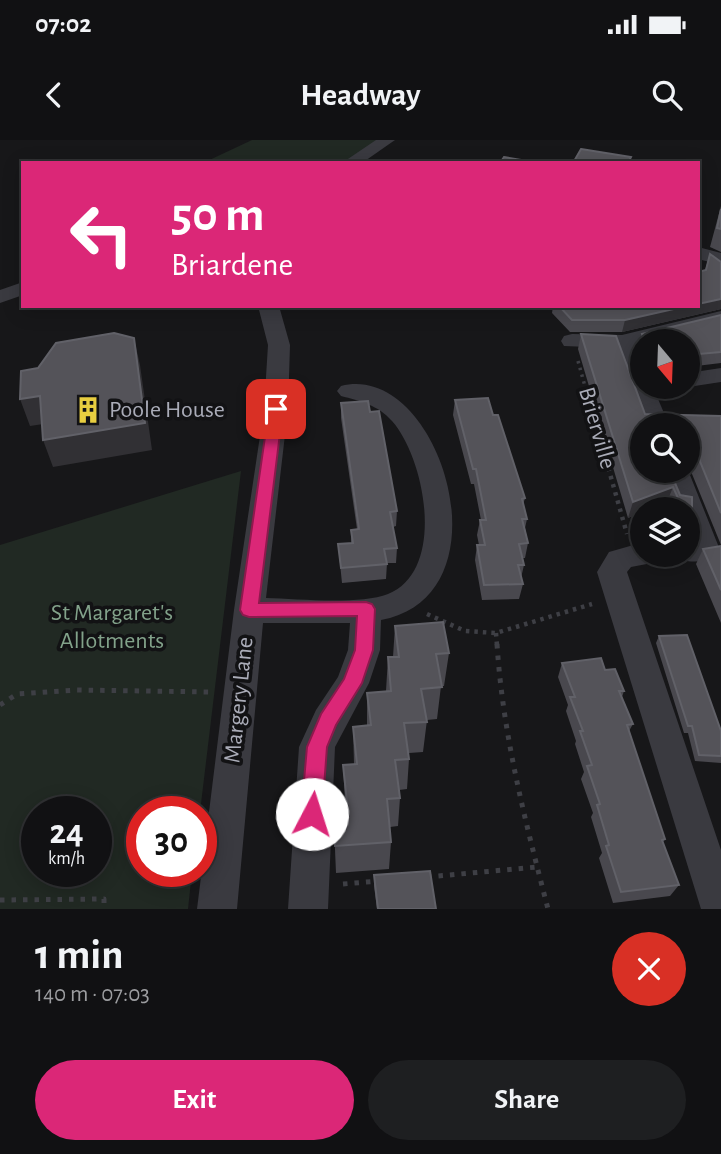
<!DOCTYPE html>
<meta charset="utf-8">
<style>
body{margin:0;font-family:"Alegreya Sans",sans-serif;background:#1e1f21;color:#f1f3f6;height:100vh;display:flex;flex-direction:column;font-size:26px;white-space:nowrap}
*{box-sizing:border-box;margin:0}
p{font-size:23px;color:#9c9da0}
.icon{flex:none;width:38px;height:38px;fill:none;stroke:currentColor;stroke-width:2;stroke-linecap:round;stroke-linejoin:round}
.map{position:relative;height:769px;overflow:hidden}
.panel{display:flex;flex-direction:column;background:#111113;flex:1}
.panel>*{flex:none}
.banner{position:absolute;left:21px;top:21px;width:679px;height:147px;border-radius:0px;box-shadow:0 4px 18px #0003,0 0 0 2px #303133;background:#db2777;color:#fff;overflow:hidden}
.needle{width:46px;rotate:161deg}
.buttons{position:absolute;left:630px;top:189px;display:grid;gap:14px}
.buttons a{display:grid;place-items:center;width:70px;height:70px;border-radius:50%;background:#111113;box-shadow:0 4px 18px #0003,0 0 0 2px #303133;font-size:35px}
.speed{position:absolute;left:21px;top:656px;display:flex;gap:14px;font-size:35px;font-weight:700;text-align:center}
.speed>*{display:grid;place-content:center;width:91px;height:91px;border-radius:50%;background:#111113;box-shadow:0 4px 18px #0003,0 0 0 2px #303133;line-height:1}
.speed small{font-size:18px;font-weight:400}
.speed .limit{border:10px solid #d22;background:#fff;color:#111}
.pin{position:absolute;display:grid;place-items:center;width:60px;height:60px;color:#fff;margin:-30px;border-radius:14px;box-shadow:0 4px 10px #0006}
.me{position:absolute;width:77px;margin:-38px;rotate:5deg;stroke-linejoin:round;filter:drop-shadow(0 0 5px #0008)}
.turn{display:flex;align-items:center;gap:24px;height:147px;padding:0 35px;font-size:32px}
.turn .icon{width:91px;height:91px;stroke-width:2.5}
.turn b{display:block;font-size:49px;line-height:60px}
.round{display:grid;place-items:center;flex:none;width:74px;height:74px;border-radius:37px;background:#1e1f21}
.headline{display:flex;align-items:center;justify-content:space-between;height:119px;padding:0 35px}
h1{font-size:42px;font-weight:700;line-height:52px}
.primary-button{display:flex;gap:14px;margin-top:auto;padding:14px 35px}
.primary-button a{flex:1;height:80px;border-radius:42px;background:#db2777;color:#fff;font-size:28px;font-weight:700;line-height:80px;text-align:center}
.primary-button a+a{background:#1e1f21;color:#f1f3f6}
.status{display:flex;justify-content:space-between;align-items:center;height:49px;padding:0 35px;background:#111113;direction:ltr}
.status svg{height:19px;fill:currentColor}
header{display:flex;justify-content:space-between;align-items:center;height:91px;padding:0 35px;background:#111113;font-size:32px;font-weight:700}
.map>svg:first-child{display:block}
.green{fill:#212923;fill-rule:evenodd}
.lines{fill:none;stroke-linecap:round;stroke-linejoin:round}
.path-far2{stroke:#3e3f45;stroke-width:3.5;stroke-dasharray:2.5 4.5;stroke-linecap:butt}
.path-far1{stroke:#3e3f45;stroke-width:4.5;stroke-dasharray:3.5 5;stroke-linecap:butt}
.path{stroke:#3e3f45;stroke-width:5;stroke-dasharray:4.5 7;stroke-linecap:butt}
.minor{fill:#3a3a40;fill-rule:evenodd}
.wall{fill:#49484e}
.shaded-wall{fill:#313034}
.building{fill:#545359;stroke:#616168;stroke-width:2}
.route{fill:#db2777;stroke:#8e194d;stroke-width:2}
.labels{text-anchor:middle;dominant-baseline:central;stroke-width:7;stroke-linejoin:round;paint-order:stroke}
.poi-label{font-size:24px;fill:#aaacb8;stroke:#121214;text-anchor:start}
.street-label{font-size:24px;fill:#aaacb8;stroke:#121214}
.park-label{font-size:24px;fill:#82a28a;stroke:#121214}
</style>
<div class="status"><b>07:02</b><svg viewBox="0 0 49 12"><path d="M0 12V9h3v3zM5 12V6h3v6zM10 12V3h3v9zM15 12V0h3v12zM26 1h20v11H26zM47 4h2v5h-2z"/></svg></div>
<header><svg class="icon" aria-label="back" viewBox="0 0 24 24"><path d="M15 5l-7 7 7 7"/></svg>Headway<svg class="icon" aria-label="search" viewBox="0 0 24 24"><circle cx="10" cy="10" r="6"/><path d="M15 15l6 6"/></svg></header>
<div class="map">
<svg width="721" height="769" viewBox="0 0 721 769">
<rect width="100%" height="100%" fill="#171719"/>
<path class="green" d="M252 0H378L343 23H203Z
M241 331 200 672H142V732H192L188 769H0V405ZM37 672H96V732H37Z"/>
<g class="lines">
<path class="path-far2" d="M578 221 599 297"/>
<path class="path-far1" d="M599 295 627 394
M427 474 465 491 496 493 592 464
M496 493 497 506"/>
<path class="path" d="M497 504C503 596 525 680 548 769
M0 565 17 554 77 550 211 552
M427 737 537 727
M343 744 379 741
M0 760 104 759V769"/>
<path class="minor" d="M376 0H395L362 23H342Z
M698 107 721 113V125L698 119Z
M23 142V155L0 163V150Z
M258 166H279L290 205 288 269 266 458C298 459 360 465 388 454 447 430 425 318 392 281 378 265 360 261 341 256L337 251 341 246C439 220 513 455 381 480L380 510 369 543 335 607 328 769H288L299 607 316 570 338 537 348 510 350 483H263L237 769H197L234 470 264 269 268 205Z
M721 171V183L642 201 635 205 642 223V247H653L669 285H645L614 208 564 206 561 201 564 196 572 194 622 195Z
M721 228V242L688 247H686L688 233Z
M688 330 720 410 716 418C703 422 691 423 678 419L676 415H688V369H676L662 331Z
M637 404H642V415H656L652 423 631 427 627 432 721 710V769H701L597 432 609 412Z"/>
</g>
<path class="wall" d="M721 66V112L710 107Z
M710 114 721 122V169L622 192H570L552 173 553 166H698L705 130Z
M721 175V223L688 227V201H642V216L638 206 642 194Z
M581 194 616 196 645 274 721 276V405L690 329H688V285H642V331H670L680 355 692 357V388L688 397V369H671L667 362 649 369H642V372L628 378 578 209Z
M455 260 493 275 525 358 523 365 527 379 525 388 528 403 525 418H523L524 425 521 438 523 444 519 459 482 460 475 420 477 405H479L477 395 480 380H481L474 344H471L453 275Z
M341 263 370 272 397 371 396 386 393 387 397 408 396 423H387L386 439 342 443 338 404H351V390L357 389 341 278Z
M721 406V483L696 424 703 409Z
M395 486 449 513 444 546H441L437 579 427 580 423 612 409 613V619L407 649 399 650 400 658 398 686 390 687 391 702 389 729 336 733 333 663 345 662 343 625 354 624 353 587 367 586V553L386 551 388 517H393Z
M659 496 721 591V623L695 621 688 593H684L656 503Z
M562 523 605 530 624 551 622 557 633 584 629 591 665 699 663 702 679 745 670 756 613 763 599 718 602 713 591 677 593 673 581 639 584 632 575 604 576 601 566 571 568 565 558 537Z
M374 735 436 769H377L374 746Z"/>
<path class="shaded-wall" d="M721 159V169L622 192 625 180 687 166H698V164Z
M134 198 140 225 152 310 53 327 43 300Z
M40 256 50 283 30 286 20 259Z
M673 347 667 362 649 369H642V372L628 378 633 362Z"/>
<path class="building" d="M581 9 631 17 628 23H573Z
M504 17 539 23H500Z
M721 69V89L717 88Z
M710 114 721 122V159L698 164V132L706 130Z
M559 166H687L625 180H572Z
M721 175V212L688 215V201H645L642 194Z
M114 193 134 198 145 283 43 300 40 256 20 259 21 231 38 228 56 203Z
M581 194 616 196 645 274 721 276V373L697 314H688V285H642V331H670L680 355 692 357V388L688 379V369H683L673 347 633 362Z
M488 258 493 275H498L525 358 522 359 527 379H522L528 403 519 404 524 425H518L523 444 484 445 477 405H485L480 380H486L476 329H473L455 260Z
M368 261 370 272 379 271 397 371 390 372 397 408 384 409 387 424 341 428 338 404 353 403 351 390 359 389 341 263Z
M721 406V450L703 409Z
M443 482 449 513 436 514 442 547 421 549 427 582 404 583 409 619 395 620 400 658 387 659 391 702 335 706 333 663 347 662 343 625 357 624 353 587 371 585 367 553 391 551 388 517H399L395 486Z
M687 495 721 591V616L699 615 692 586H688L659 496Z
M601 518 605 530 615 529 624 551H619L633 584 627 585 665 699 662 700 679 745 621 752 606 706 609 705 597 665 600 664 587 626 592 625 580 591H583L570 557H575L562 523Z
M430 731 436 769H378L374 735Z"/>
<path class="route" d="M276 264 283 269 259 463 366 462 372 464 375 469 373 510 362 543 336 585 327 607 322 674 319 681 312 684 304 681 301 674 307 607 321 574 344 539 355 510 357 476 249 477 243 475 240 470 269 269Z"/>
<defs>
<symbol id="building-bare" viewBox="-9 -9 18 18"><path d="M-4-6H4V6H1V3H-1V6H-4ZM-2.5-4.3h1.7v1.8h-1.7ZM.8-4.3h1.7v1.8H.8ZM-2.5-1h1.7V.8h-1.7ZM.8-1h1.7V.8H.8Z" fill="#e8ce40" stroke="#121214" stroke-width="2.5" paint-order="stroke"/></symbol>
</defs>
<g fill-rule="evenodd">
<use href="#building-bare" x="69" y="251" width="38" height="38"/>
</g>
<g class="labels">
<g class="poi-label">
<text x="109" y="270">Poole House</text>
</g>
<g class="street-label">
<text transform="translate(597 288) rotate(74)">Brierville</text>
<text transform="translate(239 560) rotate(-84)">Margery Lane</text>
</g>
<g class="park-label">
<text x="112" y="473">St Margaret's<tspan x="112" dy="28">Allotments</tspan></text>
</g>
</g>
</svg>
<div class="buttons">
<a><svg class="needle" viewBox="-14 -14 28 28"><path d="M0-13l5 13h-10z" fill="#e53935"/><path d="M0 13l5-13h-10z" fill="#9c9da0"/></svg></a>
<a><svg class="icon" aria-label="search" viewBox="0 0 24 24"><circle cx="10" cy="10" r="6"/><path d="M15 15l6 6"/></svg></a>
<a><svg class="icon" aria-label="layers" viewBox="0 0 24 24"><path d="M12 4l9 5-9 5-9-5zM3 14l9 5 9-5"/></svg></a>
</div>
<div class="speed"><div>24<small>km/h</small></div><div class="limit">30</div></div>
<div class="pin" style="left:276px;top:269px;background:#d93025"><svg class="icon" aria-label="arrive" viewBox="0 0 24 24"><path d="M6 21V4h12l-3 4 3 4H6"/></svg></div>
<svg class="me" style="left:312px;top:674px" viewBox="-20 -20 40 40"><circle r="19" fill="#fff"/><path d="M0-13L10 11 0 6-10 11z" fill="#db2777"/></svg>
<div class="banner">
<div class="turn"><svg class="icon" aria-label="left" viewBox="0 0 24 24"><path d="M17 20v-9H6M10 6l-5 5 5 5"/></svg><div><b>50 m</b>Briardene</div></div>
</div>
</div>
<section class="panel">
<div class="headline"><div><h1>1 min</h1><p>140 m · 07:03</p></div><a class="round" style="background:#d93025;color:#fff"><svg class="icon" aria-label="close" viewBox="0 0 24 24"><path d="M6 6l12 12M18 6L6 18"/></svg></a></div>
<div class="primary-button"><a>Exit</a><a>Share</a></div>
</section>
